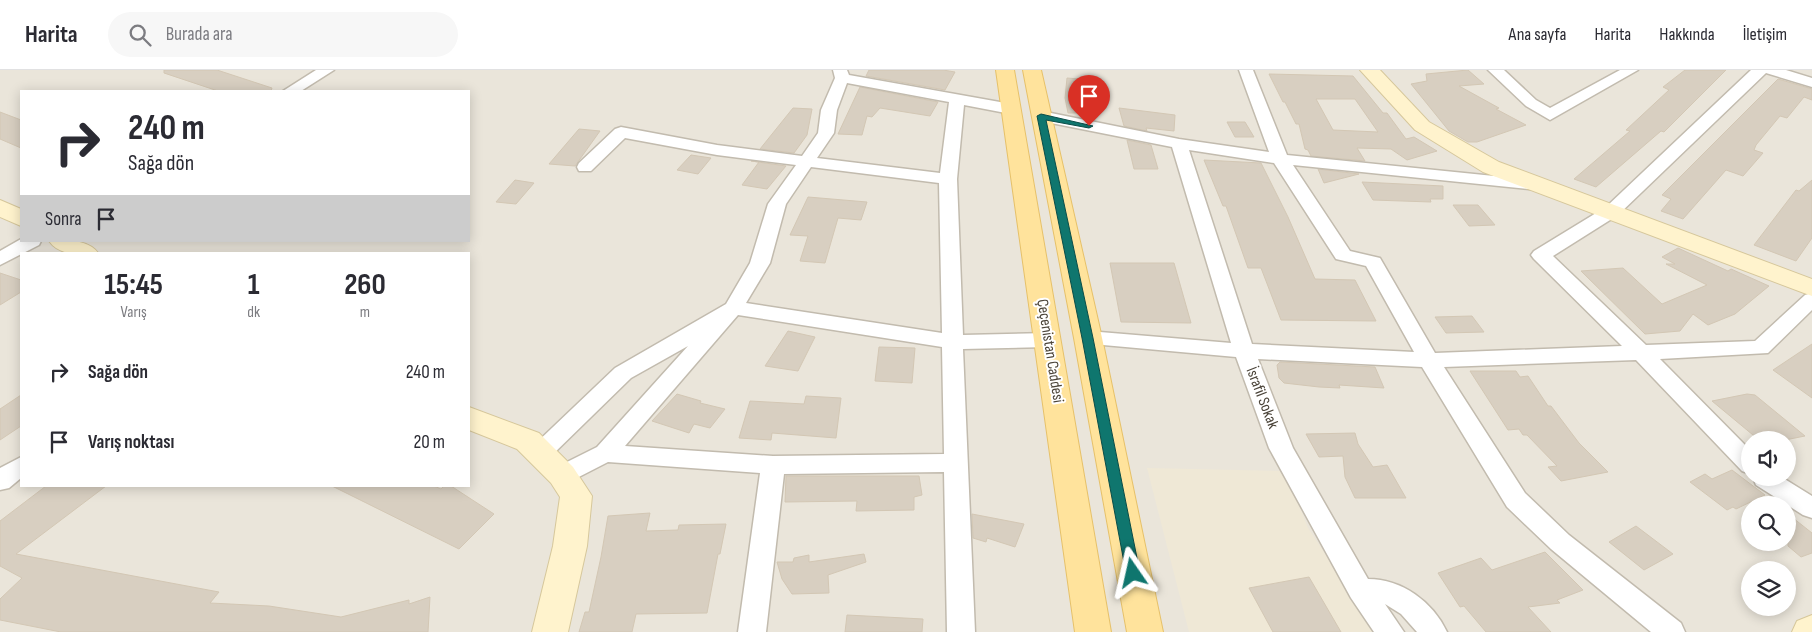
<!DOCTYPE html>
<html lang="tr">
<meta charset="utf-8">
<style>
body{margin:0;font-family:"Sofia Sans Condensed",sans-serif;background:#f7f7f7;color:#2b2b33;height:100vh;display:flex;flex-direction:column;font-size:19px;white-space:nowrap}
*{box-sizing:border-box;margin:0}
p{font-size:16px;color:#7c7c81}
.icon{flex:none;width:28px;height:28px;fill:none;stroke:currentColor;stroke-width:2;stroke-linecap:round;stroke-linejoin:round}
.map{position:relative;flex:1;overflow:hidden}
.sheet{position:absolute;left:20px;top:182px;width:450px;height:235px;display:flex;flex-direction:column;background:#fff;border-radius:0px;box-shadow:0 2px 12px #0003}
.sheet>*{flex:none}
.banner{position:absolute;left:20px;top:20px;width:450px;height:152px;border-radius:0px;box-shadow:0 2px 12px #0003;background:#fff;color:#2b2b33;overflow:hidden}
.controls{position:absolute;left:1741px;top:361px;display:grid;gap:10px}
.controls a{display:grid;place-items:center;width:55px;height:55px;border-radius:50%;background:#fff;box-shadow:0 2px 12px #0003;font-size:25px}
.pin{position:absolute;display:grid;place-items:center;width:42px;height:42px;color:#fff;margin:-51px -21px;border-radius:50% 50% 50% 0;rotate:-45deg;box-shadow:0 0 5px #0007}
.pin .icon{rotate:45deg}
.me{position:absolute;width:55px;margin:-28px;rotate:349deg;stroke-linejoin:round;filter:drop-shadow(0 0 4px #0008)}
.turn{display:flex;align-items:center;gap:18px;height:105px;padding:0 25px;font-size:22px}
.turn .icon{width:65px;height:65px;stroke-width:2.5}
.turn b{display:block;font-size:35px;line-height:42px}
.then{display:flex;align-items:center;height:48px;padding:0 25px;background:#0003;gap:10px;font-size:19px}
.eta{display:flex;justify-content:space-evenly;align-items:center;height:85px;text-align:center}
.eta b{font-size:30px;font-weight:700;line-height:35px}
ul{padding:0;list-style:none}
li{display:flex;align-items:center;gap:15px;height:70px;padding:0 25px}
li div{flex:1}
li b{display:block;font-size:19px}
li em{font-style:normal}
header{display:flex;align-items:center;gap:30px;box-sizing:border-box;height:70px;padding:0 25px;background:#fff;border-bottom:1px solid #e1e1e2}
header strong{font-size:24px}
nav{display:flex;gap:28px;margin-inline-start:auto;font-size:18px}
.search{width:350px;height:45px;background:#f7f7f7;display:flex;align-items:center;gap:12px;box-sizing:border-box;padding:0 18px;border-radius:28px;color:#7c7c81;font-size:19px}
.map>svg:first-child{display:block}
.residential{fill:#eae5da;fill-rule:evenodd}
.education{fill:#efe8d6}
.building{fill:#d8cfc1;stroke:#d3c7b4;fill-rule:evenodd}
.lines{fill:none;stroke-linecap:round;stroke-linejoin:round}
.street-casing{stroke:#c2bbae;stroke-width:3}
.secondary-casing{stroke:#d6c79b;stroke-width:2}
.primary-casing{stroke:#e6c16a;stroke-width:2}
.street{fill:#fff;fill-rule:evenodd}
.secondary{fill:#fff3cd;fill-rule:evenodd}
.primary{fill:#ffe39c;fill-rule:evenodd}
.route{fill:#0f766e;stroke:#0a4d48}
.labels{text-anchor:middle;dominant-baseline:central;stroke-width:4;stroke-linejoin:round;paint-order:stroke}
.street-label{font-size:16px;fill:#4b4439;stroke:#fff}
</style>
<header>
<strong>Harita</strong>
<div class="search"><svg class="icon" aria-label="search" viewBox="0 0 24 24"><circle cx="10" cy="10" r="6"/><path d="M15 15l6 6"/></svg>Burada ara</div>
<nav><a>Ana sayfa</a><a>Harita</a><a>Hakkında</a><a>İletişim</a></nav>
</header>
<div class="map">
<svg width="1812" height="562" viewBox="0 0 1812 562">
<rect width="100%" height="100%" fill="#f6f3ec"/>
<path class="residential" d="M0 0H1812V562H0ZM21 21H469V171H21ZM21 184H469V416H21ZM1750 370H1788V408H1750ZM1750 435H1788V472H1750ZM1750 500H1788V538H1750Z"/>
<path class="education" d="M1147 398 1285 401 1308 458 1377 562H1189Z"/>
<path class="building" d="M164 0H217L272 18 271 21H218L164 3Z
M869 0H943L955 2 945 20 866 6Z
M1468 0 1484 14 1459 16 1499 38 1496 39 1526 55 1477 72H1468L1449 61 1411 14 1427 11 1426 4Z
M1685 0H1726L1664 62 1661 61 1596 117 1574 109 1630 61 1626 60 1669 20 1663 17Z
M1269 4 1353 6 1383 43H1387L1406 69 1414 67 1437 81 1407 90 1391 79 1357 78 1365 91 1311 86 1308 80 1305 79 1299 54H1296L1285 32H1283ZM1316 29H1355L1378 62 1333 60Z
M1067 8 1103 11 1101 43H1068L1065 28Z
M1778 9 1812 19V30L1804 27 1787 48 1780 46 1756 75 1754 80 1763 83 1743 106 1726 100 1683 149 1661 141 1671 129 1662 125Z
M860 17 938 32 930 46 880 38 872 47 867 46 862 65 838 64Z
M793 38 812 39 807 65 794 83 760 79Z
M1119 38 1175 45 1174 61 1146 58 1147 61 1124 56Z
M0 42 21 50V78L0 69Z
M1227 52H1245L1254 67H1235Z
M579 59 600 61 575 96 549 94Z
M1127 70 1151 75 1158 99H1134Z
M691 85 711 88 698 104 677 100Z
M1204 90 1261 93 1288 147 1315 209 1355 210 1376 251 1281 250 1261 198H1248L1226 136H1223Z
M751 91 786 96 767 119 742 115 759 92Z
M1318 99 1359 104 1324 113Z
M515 110 534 113 516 134 496 132Z
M1812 110V168L1796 191 1754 175 1796 120 1799 121Z
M1362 112 1443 116V129H1430L1431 132 1373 130Z
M808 127 867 132 861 150 838 148 825 193 800 191 808 166 790 165Z
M1453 135H1478L1495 155 1469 156Z
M1678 178 1728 201 1731 199 1769 216 1735 244 1708 255 1693 244 1680 261 1645 264 1581 201 1623 198 1662 234 1707 215 1666 194H1675L1662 187Z
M1110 193H1174L1191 253 1121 252Z
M0 203 21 210V222L0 235Z
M1472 246 1484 262 1446 263 1435 247Z
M788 261 815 267 798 301 765 296Z
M1812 274V328L1773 300Z
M879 277 915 278 912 313 875 311Z
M1280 292 1375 297 1384 318 1339 315 1340 318 1319 317 1284 313 1279 308 1277 295Z
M1470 301H1516L1520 307 1528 306 1548 336H1551L1579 373 1608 402 1561 411 1548 397 1557 396 1527 365H1523L1519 359 1508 360Z
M677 324 701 331 700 333 725 339 710 358 694 354 689 363 652 351Z
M1747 324 1755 325 1805 366 1785 370H1759L1712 331Z
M21 325V356L0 370V339Z
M806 326 841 328 836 368 772 363 771 370 739 368 750 331 804 334Z
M1355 363 1358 374 1373 397 1387 395 1406 428H1355L1345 407 1343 386 1319 387 1306 364Z
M1732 400 1765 425 1736 439 1733 437 1727 440 1690 412 1705 404 1712 409Z
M786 406H919L922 425 914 427V440L856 441 857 431 785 432Z
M46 416H106L16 484 219 522 210 533 269 536 341 547 409 530V534L430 527 428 562H61L0 550V529L22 508 0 496V451Z
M332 416H434L441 419 444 416H451L494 444 459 479Z
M650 443 646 461 678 460 679 455 726 454 720 484H718L707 543 636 544 632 562H579L585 542H589L601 487 608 446Z
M972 444 1024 454 1015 477 987 468 986 472 973 468Z
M1788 444 1812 463V483L1801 487 1788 476Z
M1636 456 1673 484 1644 500 1609 472Z
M1545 482 1583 520 1557 530 1560 533 1528 537 1551 562H1486L1464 536 1460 537 1438 503 1481 488 1492 500Z
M864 484 866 492 828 505 829 523 792 524 782 509 777 492H793L794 488 809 485V492Z
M1309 507 1341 562H1273L1249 518Z
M847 545 923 549 922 562H845Z"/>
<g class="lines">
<defs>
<path id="street" d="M316 0H334L301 21H283Z
M833 0H847L849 5 1011 34 1019 39 1011 44 964 35 957 109 963 265 1048 263 1055 265 1058 270 1055 275 1048 277 963 279 975 562H947L944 402 784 404 766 562H738L760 403 608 392 571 411 562 414 553 411 550 405 553 399 597 377 688 276 631 308 548 389 540 392 532 389 528 383 532 377 615 298 726 234 750 193 768 134 796 95 717 85 625 68 591 101H579L577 97 579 93 615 59 621 57 717 75 802 86 818 63 821 40 835 8ZM847 13 949 32 940 103 817 88 834 63 837 40ZM811 97 939 113 942 263 746 233 770 193 786 134ZM738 245 942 277 944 384 773 386 625 376Z
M1239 0H1253L1287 85 1544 111 1547 115 1544 119 1538 120 1293 95 1350 181 1380 188 1435 283 1622 276 1534 189 1531 185 1534 181 1606 137 1751 0H1786L1812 8V17L1766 3 1618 145 1553 186 1646 275 1755 271 1805 225 1812 223V240L1768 283 1660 289 1750 380V404L1742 401 1636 290 1444 297 1525 423 1569 465 1681 553 1685 562H1651L1551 479 1507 437 1422 297 1258 289 1293 378 1368 509C1402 509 1433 532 1447 562H1417L1401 544 1385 534 1404 562H1374L1351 528 1269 378 1236 287 1081 273 1078 268 1081 263 1088 261 1231 273 1172 77 1041 51 1033 46 1041 41 1179 69 1269 82ZM1189 80 1274 93 1336 189 1366 196 1414 282 1252 274Z
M1488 0H1504L1536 30 1550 38 1620 0H1638L1550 50 1526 36Z
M21 169V171H41L39 175 0 195V181Z
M21 387V408L9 418 0 420V398Z
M1753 408H1783L1812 426V448L1803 445 1756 415Z"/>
<path id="secondary" d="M1360 0H1380L1429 52 1499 92 1812 209V226L1483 102 1415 60Z
M0 130 21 139V156L0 147Z
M49 171C66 171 88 168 99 184 82 184 60 187 49 171Z
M469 337 539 363 573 397 592 426 587 476 568 562H532L553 476 560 427 551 413 517 379 469 360Z
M1812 545V562H1792L1797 551Z"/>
<path id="primary" d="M996 0H1014L1111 562H1075Z
M1023 0H1041L1102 268 1163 562H1127L1074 268Z"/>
</defs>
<use href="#street" class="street-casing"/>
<use href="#secondary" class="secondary-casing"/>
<use href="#primary" class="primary-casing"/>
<use href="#street" class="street"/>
<use href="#secondary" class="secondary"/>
<use href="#primary" class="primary"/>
</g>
<path class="route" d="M1041 44 1093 56 1089 58 1046 50 1093 268 1140 503 1138 507H1128L1126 503 1082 268 1037 46Z"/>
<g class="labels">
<g class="street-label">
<text transform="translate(1050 281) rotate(81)">Çeçenistan Caddesi</text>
<text transform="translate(1262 328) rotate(69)">İsrafil Sokak</text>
</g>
</g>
</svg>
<div class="controls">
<a><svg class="icon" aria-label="sound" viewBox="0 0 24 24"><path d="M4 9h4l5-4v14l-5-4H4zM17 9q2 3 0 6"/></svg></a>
<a><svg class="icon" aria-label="search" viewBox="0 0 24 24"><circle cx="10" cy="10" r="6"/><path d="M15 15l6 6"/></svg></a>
<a><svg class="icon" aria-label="layers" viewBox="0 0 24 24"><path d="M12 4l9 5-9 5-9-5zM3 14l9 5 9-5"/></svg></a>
</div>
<div class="pin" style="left:1089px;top:56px;background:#d93025"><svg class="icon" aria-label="arrive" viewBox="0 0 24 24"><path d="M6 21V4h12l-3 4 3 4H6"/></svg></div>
<svg class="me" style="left:1133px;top:503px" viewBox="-20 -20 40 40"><path d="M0-17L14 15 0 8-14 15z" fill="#0f766e" stroke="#fff" stroke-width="4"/></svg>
<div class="banner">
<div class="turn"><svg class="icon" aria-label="right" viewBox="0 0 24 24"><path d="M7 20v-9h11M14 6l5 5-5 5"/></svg><div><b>240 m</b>Sağa dön</div></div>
<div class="then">Sonra<svg class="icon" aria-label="arrive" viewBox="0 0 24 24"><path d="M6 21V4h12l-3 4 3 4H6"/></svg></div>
</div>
<section class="sheet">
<div class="eta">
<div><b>15:45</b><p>Varış</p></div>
<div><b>1</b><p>dk</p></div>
<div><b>260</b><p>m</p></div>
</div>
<ul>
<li><svg class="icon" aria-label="right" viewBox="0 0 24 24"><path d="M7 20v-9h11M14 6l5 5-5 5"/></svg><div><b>Sağa dön</b></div><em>240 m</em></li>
<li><svg class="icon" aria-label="arrive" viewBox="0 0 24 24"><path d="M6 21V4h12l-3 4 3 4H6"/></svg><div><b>Varış noktası</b></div><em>20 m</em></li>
</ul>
</section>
</div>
